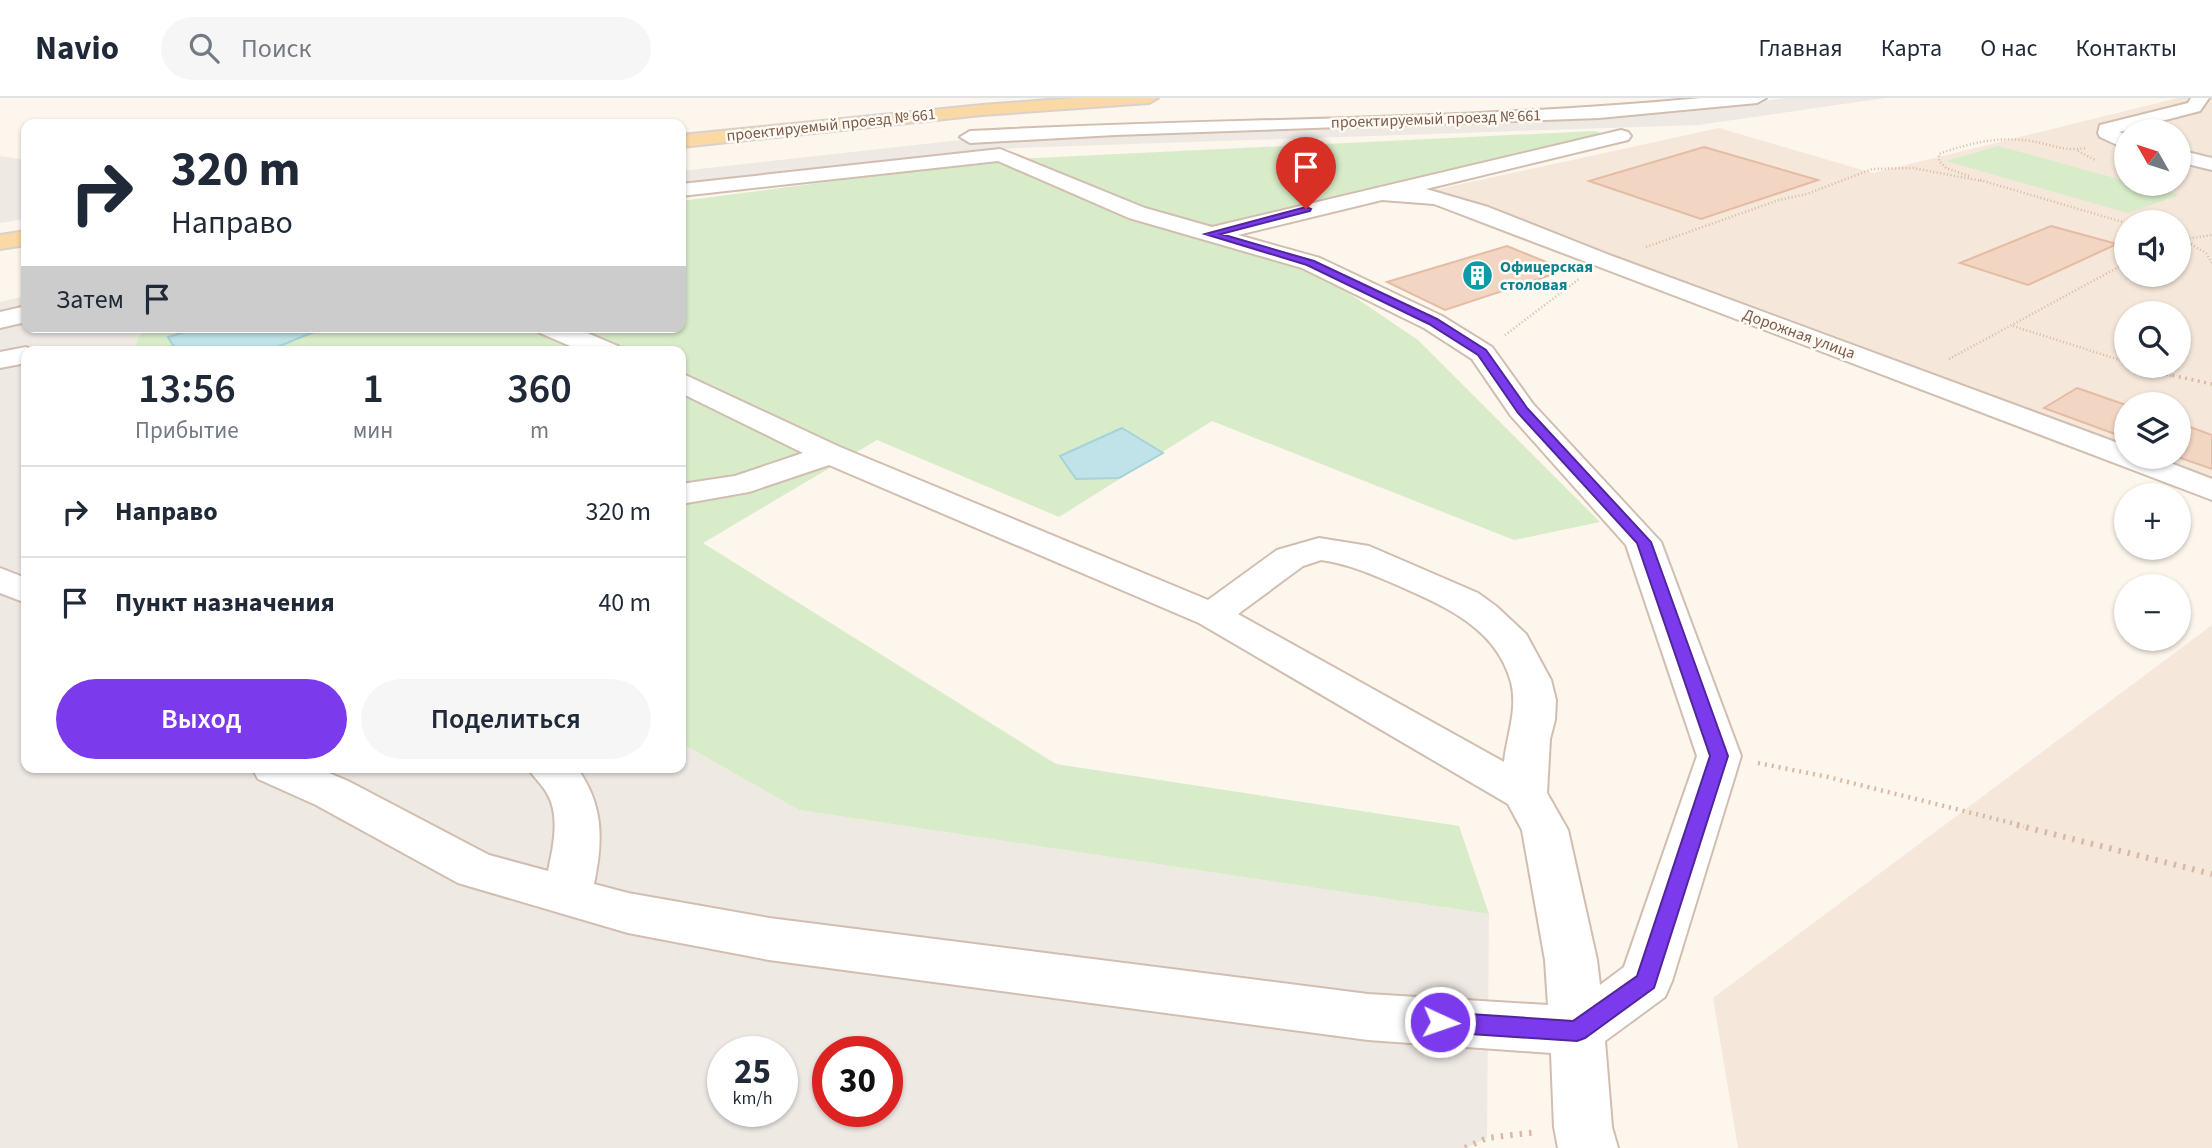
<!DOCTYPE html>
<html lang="ru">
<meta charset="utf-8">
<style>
body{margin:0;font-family:"Source Sans 3",sans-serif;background:#f6f6f7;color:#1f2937;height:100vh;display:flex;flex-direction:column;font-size:26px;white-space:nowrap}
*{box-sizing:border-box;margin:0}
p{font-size:23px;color:#747a83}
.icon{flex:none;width:38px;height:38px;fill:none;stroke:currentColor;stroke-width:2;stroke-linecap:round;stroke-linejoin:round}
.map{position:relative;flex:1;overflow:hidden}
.panel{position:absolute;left:21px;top:248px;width:665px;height:427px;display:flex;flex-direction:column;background:#fff;border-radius:14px;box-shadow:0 2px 5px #0004}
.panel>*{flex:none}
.top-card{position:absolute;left:21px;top:21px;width:665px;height:214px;border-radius:14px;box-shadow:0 2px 5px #0004;background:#fff;color:#1f2937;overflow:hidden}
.needle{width:46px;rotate:309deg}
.buttons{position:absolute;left:2114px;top:21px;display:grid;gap:14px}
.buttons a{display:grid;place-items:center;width:77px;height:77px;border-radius:50%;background:#fff;box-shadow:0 2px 5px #0004;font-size:35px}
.speed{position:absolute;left:707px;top:938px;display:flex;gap:14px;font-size:35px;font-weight:700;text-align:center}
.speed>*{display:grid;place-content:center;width:91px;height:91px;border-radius:50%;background:#fff;box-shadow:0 2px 5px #0004;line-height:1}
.speed small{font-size:18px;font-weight:400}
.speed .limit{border:10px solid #d22;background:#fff;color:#111}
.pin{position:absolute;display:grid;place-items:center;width:60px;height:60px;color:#fff;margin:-72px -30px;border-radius:50% 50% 50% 0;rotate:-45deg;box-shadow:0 0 7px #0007}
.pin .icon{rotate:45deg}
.me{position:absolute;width:77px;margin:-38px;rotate:93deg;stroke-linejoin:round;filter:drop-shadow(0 0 5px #0008)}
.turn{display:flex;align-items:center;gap:24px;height:147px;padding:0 35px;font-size:32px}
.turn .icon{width:91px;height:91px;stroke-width:2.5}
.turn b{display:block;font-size:49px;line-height:60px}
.then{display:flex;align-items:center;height:66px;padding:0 35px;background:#0003;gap:14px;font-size:26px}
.eta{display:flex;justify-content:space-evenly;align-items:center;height:119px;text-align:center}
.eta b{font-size:42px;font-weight:600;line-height:49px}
.primary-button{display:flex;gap:14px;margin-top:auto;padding:14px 35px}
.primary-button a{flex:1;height:80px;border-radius:42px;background:#7c3aed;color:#fff;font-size:28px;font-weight:600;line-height:80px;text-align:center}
.primary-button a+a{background:#f6f6f7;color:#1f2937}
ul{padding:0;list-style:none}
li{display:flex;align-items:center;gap:21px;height:91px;padding:0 35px;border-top:2px solid #e0e1e3}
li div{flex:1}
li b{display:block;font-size:26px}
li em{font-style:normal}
header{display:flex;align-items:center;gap:42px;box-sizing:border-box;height:98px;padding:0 35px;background:#fff;border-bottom:2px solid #e0e1e3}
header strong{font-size:33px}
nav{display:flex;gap:38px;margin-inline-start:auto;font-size:24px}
.search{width:490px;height:63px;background:#f6f6f7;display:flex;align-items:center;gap:18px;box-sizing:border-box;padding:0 24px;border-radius:38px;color:#747a83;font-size:26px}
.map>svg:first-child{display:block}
.residential{fill:#f5e8da;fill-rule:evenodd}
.industrial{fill:#efe9e4;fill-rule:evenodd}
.green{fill:#d8ecc9}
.water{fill:#bfe3e8;stroke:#a5d3da;stroke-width:2}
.building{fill:#f3d5c3;stroke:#e6bba3;stroke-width:2}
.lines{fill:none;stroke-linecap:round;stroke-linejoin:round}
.minor-casing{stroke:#d1beb0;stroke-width:4}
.major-casing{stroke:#dad1cd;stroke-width:4}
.path-far3{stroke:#d9b8a5;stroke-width:2.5;stroke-dasharray:1 2.5;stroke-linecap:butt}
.path-far2{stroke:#d9b8a5;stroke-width:3.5;stroke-dasharray:2 4.5;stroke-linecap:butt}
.path-far1{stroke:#d9b8a5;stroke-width:4.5;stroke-dasharray:2 5;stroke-linecap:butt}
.path{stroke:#d9b8a5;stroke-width:6;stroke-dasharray:2.5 7;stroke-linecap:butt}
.minor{fill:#fff;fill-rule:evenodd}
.major{fill:#fbd9a5;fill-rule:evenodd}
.route{fill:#7c3aed;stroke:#51269a;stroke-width:2}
.labels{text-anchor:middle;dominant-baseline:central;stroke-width:5;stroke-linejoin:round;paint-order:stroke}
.far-street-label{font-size:16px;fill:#7a5c4d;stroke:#fffaf3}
.far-culture-label{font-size:16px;font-weight:bold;fill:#0d838f;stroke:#fffaf3;text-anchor:start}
</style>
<header>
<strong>Navio</strong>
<div class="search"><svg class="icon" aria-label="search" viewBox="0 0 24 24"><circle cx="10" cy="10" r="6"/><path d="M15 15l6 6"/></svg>Поиск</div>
<nav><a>Главная</a><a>Карта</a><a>О нас</a><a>Контакты</a></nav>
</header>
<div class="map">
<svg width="2212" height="1050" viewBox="0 0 2212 1050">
<rect width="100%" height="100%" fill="#fdf6ec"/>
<path class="residential" d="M2178 0H2212V381L2152 359H2179V306H2126V349L1434 92 1719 30 1873 75ZM2126 33H2179V86H2126ZM2126 124H2179V177H2126ZM2126 215H2179V268H2126Z
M2212 527V1050H1738L1713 900Z"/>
<path class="industrial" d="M1786 0H1885L1698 27 1016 50 681 87V73L979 40 1595 20 1673 15Z
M0 58 26 62V121L0 125Z
M26 198V229H150L138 239 133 254H26V670H681V645L799 712 1489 816 1487 1040 1466 1050H0V204ZM723 954H782V1013H723ZM828 954H887V1013H828Z"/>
<path class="green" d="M1595 33 1604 36 1187 134 1328 181 1418 242 1600 424 1514 442 1212 323 1059 419 877 342 703 445 1056 666 1459 728 1489 816 799 712 681 645V254H265L326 229H681V103L994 62Z
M1998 48 2126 83V86H2136L2180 97 2128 115 1946 63Z
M150 229H201L169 239 177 254H133L138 239Z"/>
<path class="water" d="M201 229H326L265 254H177L168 239Z
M1122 330 1163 355 1119 380 1076 381 1060 358Z"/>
<path class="building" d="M1704 49 1818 82 1701 121 1589 83Z
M2051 128 2117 146 2028 187 1960 165Z
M1507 148 1566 172 1445 212 1387 184Z
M2077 290 2126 307V340L2044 310Z
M2179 325 2212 337V371L2178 359Z"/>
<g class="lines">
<defs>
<path id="minor" d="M1701 0H1766L1757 5 1599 20 1115 37 970 45 960 39 970 33C1213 20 1458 23 1701 0Z
M2191 0H2209L2200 13 2119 34 2126 37V51L2100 39 2098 35 2100 27 2188 5Z
M1621 32 1628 34 1631 38 1628 42 1426 91 1488 109 1612 158 2126 348V359H2155L2212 381V402L1434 106 1382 102 1238 137 1320 160 1442 218 1492 249 1533 306 1661 444 1741 658 1672 883 1665 899 1605 943 1612 1029 1618 1050H1558L1554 1029 1551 955 1368 942 769 862 628 835 458 785 316 707 258 681 252 670H317L348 683 489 757 548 773C553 750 560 719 548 697 543 687 534 680 528 670H577C604 707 603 743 594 786L628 795 769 820 1368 896 1548 907 1545 862 1522 732 1508 706 1199 525 829 367 749 394 681 406V386L735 378 803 355 681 295V275L840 349 1208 502 1277 452 1319 440 1369 448 1478 495 1496 508 1526 536 1551 582 1556 602 1555 622 1550 641 1547 695 1568 732 1597 862 1600 887 1624 869 1697 658 1626 447 1511 318 1472 261 1424 230 1302 170 1129 120 998 63 681 98V86L1000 51 1145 110 1212 129ZM1321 462C1349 466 1371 476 1397 487 1444 508 1496 529 1511 584 1518 612 1507 636 1504 664L1238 516 1303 468Z
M2179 52 2212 60V72L2179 64Z
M26 208V224L0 230V214Z
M536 229H573L618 248 622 254H584L540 235Z
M26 249 38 254H26V265L0 270V254Z
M0 470 26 480V505L0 495Z"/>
<path id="major" d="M1075 0H1158L1149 5 982 17 681 49V37L982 7Z
M26 133V147L0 151V137Z"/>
</defs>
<use href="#minor" class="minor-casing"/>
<use href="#major" class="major-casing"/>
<path class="path-far3" d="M2078 53 2095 62
M1969 78 1946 70 1939 63V56C1969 45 1999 38 2031 43 2049 46 2066 54 2085 50
M1980 82 2126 125
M2179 139 2206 155 2212 165
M2179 142 2212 137
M1646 149 1779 102 1807 96 1872 71 1913 70 1982 83
M2013 228 2126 264
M1505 237 1579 181
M1949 261 2126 165
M2140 268 2171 278"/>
<path class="path-far2" d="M2166 276 2212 286"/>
<path class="path-far1" d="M1758 665 1828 679 2024 728"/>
<path class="path" d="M2017 727 2212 776
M1465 1050 1487 1040 1537 1034"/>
<use href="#minor" class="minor"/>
<use href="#major" class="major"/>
</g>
<path class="route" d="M1306 109 1311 111 1310 113 1221 136 1314 163 1437 221 1486 252 1527 310 1651 444 1728 658 1654 890 1585 940 1577 943 1440 934 1432 931 1429 924 1432 917 1440 914 1573 923 1637 878 1710 658 1637 445 1518 315 1478 257 1429 226 1307 167 1205 136Z"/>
<defs>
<symbol id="building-disc" viewBox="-11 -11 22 22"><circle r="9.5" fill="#0f9aa8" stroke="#fffaf3"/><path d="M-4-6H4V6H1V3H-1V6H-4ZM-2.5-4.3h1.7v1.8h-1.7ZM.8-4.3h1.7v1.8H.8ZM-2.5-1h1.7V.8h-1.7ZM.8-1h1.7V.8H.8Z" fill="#fff"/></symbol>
</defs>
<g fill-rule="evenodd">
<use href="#building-disc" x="1460" y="160" width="35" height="35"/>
</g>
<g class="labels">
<g class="far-street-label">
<text transform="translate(1436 21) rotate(-2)">проектируемый проезд № 661</text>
<text transform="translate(831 27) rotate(-6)">проектируемый проезд № 661</text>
<text transform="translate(1799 236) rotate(20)">Дорожная улица</text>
</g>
<g class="far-culture-label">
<text x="1500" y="169">Офицерская<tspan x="1500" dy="18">столовая</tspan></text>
</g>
</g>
</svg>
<div class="buttons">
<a><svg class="needle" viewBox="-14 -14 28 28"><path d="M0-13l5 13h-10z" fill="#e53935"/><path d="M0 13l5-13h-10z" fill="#747a83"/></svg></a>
<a><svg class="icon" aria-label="sound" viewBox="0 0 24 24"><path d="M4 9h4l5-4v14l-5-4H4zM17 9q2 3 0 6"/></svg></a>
<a><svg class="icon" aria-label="search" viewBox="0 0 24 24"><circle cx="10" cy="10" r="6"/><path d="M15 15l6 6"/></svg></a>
<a><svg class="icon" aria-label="layers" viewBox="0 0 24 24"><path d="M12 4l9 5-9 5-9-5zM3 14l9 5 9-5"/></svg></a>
<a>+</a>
<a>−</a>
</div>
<div class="speed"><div>25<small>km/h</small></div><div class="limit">30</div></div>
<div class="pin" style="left:1306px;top:111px;background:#d93025"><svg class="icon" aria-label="arrive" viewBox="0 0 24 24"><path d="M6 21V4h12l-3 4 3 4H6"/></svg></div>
<svg class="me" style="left:1440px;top:924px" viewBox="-20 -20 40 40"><circle r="17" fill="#7c3aed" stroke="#fff" stroke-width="3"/><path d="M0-11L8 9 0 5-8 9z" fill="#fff"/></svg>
<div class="top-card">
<div class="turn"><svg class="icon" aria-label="right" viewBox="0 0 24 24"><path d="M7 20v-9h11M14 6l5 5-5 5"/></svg><div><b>320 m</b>Направо</div></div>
<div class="then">Затем<svg class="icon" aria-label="arrive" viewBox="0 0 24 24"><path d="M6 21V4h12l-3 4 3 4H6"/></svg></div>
</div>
<section class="panel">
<div class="eta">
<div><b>13:56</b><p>Прибытие</p></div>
<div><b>1</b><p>мин</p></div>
<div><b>360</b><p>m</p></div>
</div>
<ul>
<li><svg class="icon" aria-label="right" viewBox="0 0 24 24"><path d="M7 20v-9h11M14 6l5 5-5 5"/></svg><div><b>Направо</b></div><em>320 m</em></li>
<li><svg class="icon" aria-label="arrive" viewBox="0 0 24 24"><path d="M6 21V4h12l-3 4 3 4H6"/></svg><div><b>Пункт назначения</b></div><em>40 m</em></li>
</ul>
<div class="primary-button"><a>Выход</a><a>Поделиться</a></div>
</section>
</div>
